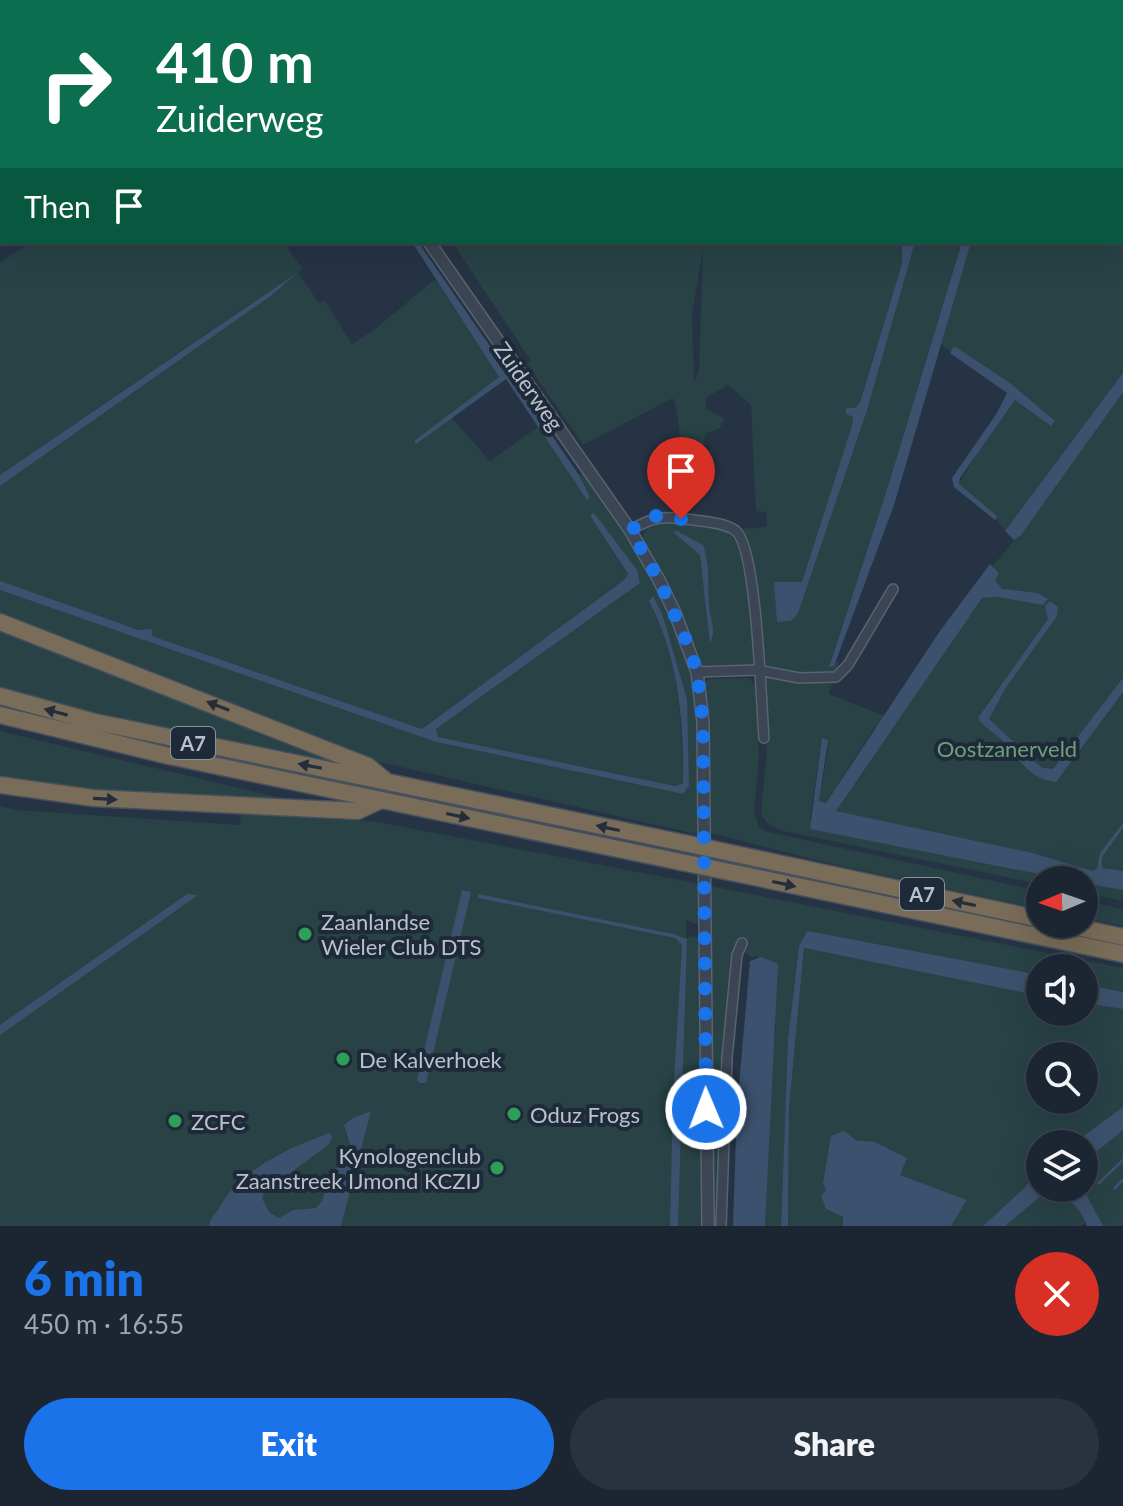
<!DOCTYPE html>
<meta charset="utf-8">
<style>
body{margin:0;font-family:Lato,sans-serif;background:#29323f;color:#f1f3f6;height:100vh;display:flex;flex-direction:column;font-size:30px;white-space:nowrap}
*{box-sizing:border-box;margin:0}
p{font-size:26px;color:#a0a5ac}
.icon{flex:none;width:44px;height:44px;fill:none;stroke:currentColor;stroke-width:2;stroke-linecap:round;stroke-linejoin:round}
.map{position:relative;height:1226px;overflow:hidden}
.sheet{display:flex;flex-direction:column;background:#1c2633;flex:1}
.sheet>*{flex:none}
.top-card{position:absolute;left:0px;top:0px;width:1124px;height:244px;box-shadow:0 8px 32px #0002,0 0 0 2px #3a434e;background:#0b6e4f;color:#fff;overflow:hidden}
.needle{width:52px;rotate:268deg}
.buttons{position:absolute;left:1026px;top:866px;display:grid;gap:16px}
.buttons a{display:grid;place-items:center;width:72px;height:72px;border-radius:50%;background:#1c2633;box-shadow:0 8px 32px #0002,0 0 0 2px #3a434e;font-size:40px}
.pin{position:absolute;display:grid;place-items:center;width:68px;height:68px;color:#fff;margin:-82px -34px;border-radius:50% 50% 50% 0;rotate:-45deg;box-shadow:0 0 8px #0007}
.pin .icon{rotate:45deg}
.me{position:absolute;width:88px;margin:-44px;rotate:359deg;stroke-linejoin:round;filter:drop-shadow(0 0 6px #0008)}
.turn{display:flex;align-items:center;gap:28px;height:168px;padding:0 24px;font-size:36px}
.turn .icon{width:104px;height:104px;stroke-width:2.5}
.turn b{display:block;font-size:56px;line-height:68px}
.then{display:flex;align-items:center;height:76px;padding:0 24px;background:#0003;gap:16px;font-size:30px}
.round{display:grid;place-items:center;flex:none;width:84px;height:84px;border-radius:42px;background:#29323f}
.headline{display:flex;align-items:center;justify-content:space-between;height:136px;padding:0 24px}
h1{font-size:48px;font-weight:800;line-height:60px;color:#1a73e8}
.button{display:flex;gap:16px;margin-top:auto;padding:16px 24px}
.button a{flex:1;height:92px;border-radius:48px;background:#1a73e8;color:#fff;font-size:32px;font-weight:800;line-height:92px;text-align:center}
.button a+a{background:#29323f;color:#f1f3f6}
.map>svg:first-child{display:block}
.green{fill:#284245;fill-rule:evenodd}
.water{fill:#3c516d}
.lines{fill:none;stroke-linecap:round;stroke-linejoin:round}
.stream{stroke:#3c516d;stroke-width:3}
.minor-casing{stroke:#596371;stroke-width:12}
.tertiary-casing{stroke:#596371;stroke-width:14}
.motorway-casing{stroke:#45505e;stroke-width:19}
.minor{stroke:#3b4553;stroke-width:9}
.tertiary{stroke:#3b4553;stroke-width:11}
.motorway{stroke:#796c58;stroke-width:16}
.motorway-bridge-casing{stroke:#45505e;stroke-width:19;stroke-linecap:butt}
.motorway-bridge{stroke:#796c58;stroke-width:16}
.oneway{fill:#242d3b}
.route{stroke:#1a73e8;stroke-width:14;stroke-dasharray:0 25.2}
.leisure-dot{fill:#2e9e5b;stroke:#1f2a39;stroke-width:3}
.labels{text-anchor:middle;dominant-baseline:central;stroke-width:8;stroke-linejoin:round;paint-order:stroke}
.shield{fill:#1f2a39;stroke:#8a94a1;stroke-width:2}
.shield-label{font-size:20px;font-weight:bold;fill:#b8c1cd}
.street-label{font-size:22px;fill:#b8c1cd;stroke:#1f2a39}
.park-label{font-size:22px;fill:#6f9e79;stroke:#1f2a39}
.poi-label{font-size:22px;fill:#b8c1cd;stroke:#1f2a39;text-anchor:start}
</style>
<div class="map">
<svg width="1123" height="1226" viewBox="0 0 1123 1226">
<rect width="100%" height="100%" fill="#263344"/>
<path class="green" d="M295 0H1029L1028 2Z
M1031 0H1123V901L1084 893V880H1040V884L779 830 766 822 761 813 767 750 764 681 752 555 739 532V529L767 527 766 512 756 511 751 405 728 385 706 398V409L724 418 720 428 705 434 700 502 692 505C675 473 685 432 673 398L583 445 527 364 531 361 452 242H962L889 483 829 666 839 661 829 694 885 716 883 721 993 566 1015 539 1009 528 1005 531 998 521 957 486 1013 396 941 344 965 242H1122V2ZM703 249 699 371 694 382 692 314ZM882 722 826 830 810 820 822 739 828 750 819 801 826 803 874 728Z
M31 242H297L288 248 302 268 299 274 319 303 325 301 352 344 375 329 434 280 439 284 499 377 416 443 451 417 490 461 538 427 587 499 590 497 579 475 583 472C615 521 651 570 675 624 703 688 701 766 700 835L379 762 0 614V590L436 742 683 794 687 699 663 616 649 601C679 660 682 718 683 783L675 786 438 738 436 729 640 583 594 522 628 575 624 580 422 729 152 636 151 629 139 630 0 582V486L272 295 297 272 0 475V263Z
M660 521C680 523 704 523 722 529 755 541 751 633 754 664L751 668 706 670 702 667 674 595 642 538 647 526Z
M0 626 364 768 80 709 0 687Z
M748 678 755 684 759 757 754 811 758 825 764 831 1040 891V909L828 863 710 833 704 684 709 679Z
M0 731 306 804 143 796 0 781Z
M0 806 17 810 240 825 241 814 378 822 700 884 699 920 696 924 686 920V939L693 936 701 940 705 1211 702 1226H0Z
M711 886 1123 968V992L1084 984V968H1040V975L807 932 799 946 788 1040 781 1226H765L771 1070 776 1026 757 956 752 958 738 945 718 1226H713Z
M1084 901 1123 909V926L1084 918Z
M804 948 1040 996V1012H1084V1003L1123 1009V1107L1073 1144H1040V1173L983 1226H951L967 1200 899 1175 907 1158 875 1142 831 1136 826 1209 843 1217V1226H788L789 1109ZM1040 1056H1084V1100H1040Z
M1123 1130V1226H1102L1083 1188 1084 1162Z
M1060 1189 1082 1213 1085 1223 1080 1226H1005L1047 1191Z"/>
<path class="water" d="M412 242H418L579 475 590 497 587 500 506 379 416 444 414 441 499 377Z
M896 242H915L867 410 798 613 791 621 777 622 774 582H802L852 426 853 417 846 414V408H855L860 403 902 264V245Z
M962 242H971L894 505 834 666 829 667 889 483Z
M298 272 272 295 0 486V475Z
M954 346 1010 383 1055 421 1051 426 1015 400 960 478 959 484 997 516 995 520 954 487 952 478 997 413 1007 393 950 353Z
M1123 373V392L1021 535 1014 540 1005 531Z
M594 513 637 570 640 583 436 729 438 737 675 786 683 783C684 720 678 657 649 601L653 596 663 616 687 699 689 785 683 794 436 742 0 590V581L139 630 152 629V636L422 729 624 580 628 574 594 522 590 515Z
M677 531 703 545C711 569 707 582 709 605 710 621 717 629 710 644L700 555 673 532Z
M990 564 999 573 995 580 1002 589 1037 593 1048 599 1043 605 998 597 982 598 836 811 1032 853 1092 871 1097 869 1100 853 1123 823V828L1102 857V868L1123 871V890L1084 883V880H1069L810 829 822 738 828 740 819 801 826 803 940 631Z
M1050 601 1058 607 1057 616 1005 689 989 719 1035 762 1043 768 1053 769 1123 678V692L1056 782C1029 779 1022 762 1006 744 997 734 986 730 978 718L1048 619 1045 606Z
M462 890 471 892 426 1083H420L417 1080Z
M187 894 198 895 0 1035V1025Z
M478 894 673 934 687 939 678 1226H670L673 1097 682 945 675 938 478 898Z
M807 931 1040 975V996L804 948 789 1109 788 1226H781L788 1039 799 946Z
M762 957 778 964 765 1226H733L737 1108 750 961Z
M1084 984 1123 992V1009L1084 1003Z
M1123 1107V1130L1084 1162V1144H1073Z
M371 1111 341 1226H209C211 1216 217 1213 221 1205 240 1170 292 1146 330 1133L332 1137 329 1144 264 1193 262 1198 269 1212 279 1218 293 1210 316 1208 322 1201 329 1178 347 1154 350 1144 344 1125 353 1118Z
M844 1131 856 1140 875 1142 907 1158 900 1175 967 1200 951 1226H843V1217L826 1209 821 1196 826 1190 823 1183 831 1136Z
M1040 1173V1188H1083L1103 1226H1087L1081 1213 1060 1189 1047 1191 1005 1226H983Z"/>
<g class="lines">
<path class="stream" d="M1099 1183 1123 1160
M1115 1188 1123 1180"/>
<defs>
<path id="minor" d="M630 530C659 514 662 517 694 520 707 522 726 523 736 531 757 549 761 703 764 738
M697 672 758 670 799 678 836 677 848 665 893 589
M721 1226 727 1058 737 955 742 943"/>
<path id="tertiary" d="M261 0 263 2
M429 242 630 530 659 580 675 613 697 672 703 722 708 1226"/>
<path id="motorway" d="M0 622 368 766 386 781
M0 696 91 721 684 843
M0 715 169 756 681 862
M0 785 93 798 358 811 381 800
M745 856 1040 919
M744 875 1123 954
M1063 924 1123 937"/>
</defs>
<use href="#minor" class="minor-casing"/>
<use href="#tertiary" class="tertiary-casing"/>
<use href="#motorway" class="motorway-casing"/>
<use href="#minor" class="minor"/>
<use href="#tertiary" class="tertiary"/>
<use href="#motorway" class="motorway"/>
<defs>
<path id="motorway-bridge" d="M684 843 745 856
M681 862 744 875"/>
</defs>
<use href="#motorway-bridge" class="motorway-bridge-casing"/>
<use href="#motorway-bridge" class="motorway-bridge"/>
</g>
<defs><path id="oneway-solid" d="M-6-.8H1V-3.2L6.5 0L1 3.2V.8H-6Z" transform="scale(2)"/></defs>
<g class="oneway">
<use href="#oneway-solid" transform="translate(218 706) rotate(-159)"/>
<use href="#oneway-solid" transform="translate(56 712) rotate(-165)"/>
<use href="#oneway-solid" transform="translate(310 766) rotate(-169)"/>
<use href="#oneway-solid" transform="translate(105 799) rotate(3)"/>
<use href="#oneway-solid" transform="translate(458 816) rotate(12)"/>
<use href="#oneway-solid" transform="translate(608 828) rotate(-168)"/>
<use href="#oneway-solid" transform="translate(784 884) rotate(12)"/>
<use href="#oneway-solid" transform="translate(964 903) rotate(-168)"/>
</g>
<g class="lines">
<path class="route" d="M681 519 656 516 630 530 659 580 689 647 697 672 703 722 706 1109"/>
</g>
<g class="leisure-dot">
<circle cx="305" cy="934" r="8"/>
<circle cx="343" cy="1059" r="8"/>
<circle cx="514" cy="1114" r="8"/>
<circle cx="175" cy="1121" r="8"/>
<circle cx="497" cy="1168" r="8"/>
</g>
<g class="labels">
<g class="shield">
<rect x="171" y="727" width="44" height="32" rx="6"/>
<rect x="900" y="878" width="44" height="32" rx="6"/>
</g>
<g class="shield-label">
<text x="193" y="743">A7</text>
<text x="922" y="894">A7</text>
</g>
<g class="street-label">
<text transform="translate(529 386) rotate(55)">Zuiderweg</text>
</g>
<g class="park-label">
<text x="1007" y="748">Oostzanerveld</text>
</g>
<g class="poi-label">
<text x="321" y="921">Zaanlandse<tspan x="321" dy="25">Wieler Club DTS</tspan></text>
<text x="359" y="1059">De Kalverhoek</text>
<text x="530" y="1114">Oduz Frogs</text>
<text x="191" y="1121">ZCFC</text>
<text x="481" y="1155" text-anchor="end">Kynologenclub<tspan x="481" dy="25">Zaanstreek IJmond KCZIJ</tspan></text>
</g>
</g>
</svg>
<div class="buttons">
<a><svg class="needle" viewBox="-14 -14 28 28"><path d="M0-13l5 13h-10z" fill="#e53935"/><path d="M0 13l5-13h-10z" fill="#a0a5ac"/></svg></a>
<a><svg class="icon" aria-label="sound" viewBox="0 0 24 24"><path d="M4 9h4l5-4v14l-5-4H4zM17 9q2 3 0 6"/></svg></a>
<a><svg class="icon" aria-label="search" viewBox="0 0 24 24"><circle cx="10" cy="10" r="6"/><path d="M15 15l6 6"/></svg></a>
<a><svg class="icon" aria-label="layers" viewBox="0 0 24 24"><path d="M12 4l9 5-9 5-9-5zM3 14l9 5 9-5"/></svg></a>
</div>
<div class="pin" style="left:681px;top:519px;background:#d93025"><svg class="icon" aria-label="arrive" viewBox="0 0 24 24"><path d="M6 21V4h12l-3 4 3 4H6"/></svg></div>
<svg class="me" style="left:706px;top:1109px" viewBox="-20 -20 40 40"><circle r="17" fill="#1a73e8" stroke="#fff" stroke-width="3"/><path d="M0-11L8 9 0 5-8 9z" fill="#fff"/></svg>
<div class="top-card">
<div class="turn"><svg class="icon" aria-label="right" viewBox="0 0 24 24"><path d="M7 20v-9h11M14 6l5 5-5 5"/></svg><div><b>410 m</b>Zuiderweg</div></div>
<div class="then">Then<svg class="icon" aria-label="arrive" viewBox="0 0 24 24"><path d="M6 21V4h12l-3 4 3 4H6"/></svg></div>
</div>
</div>
<section class="sheet">
<div class="headline"><div><h1>6 min</h1><p>450 m · 16:55</p></div><a class="round" style="background:#d93025;color:#fff"><svg class="icon" aria-label="close" viewBox="0 0 24 24"><path d="M6 6l12 12M18 6L6 18"/></svg></a></div>
<div class="button"><a>Exit</a><a>Share</a></div>
</section>
